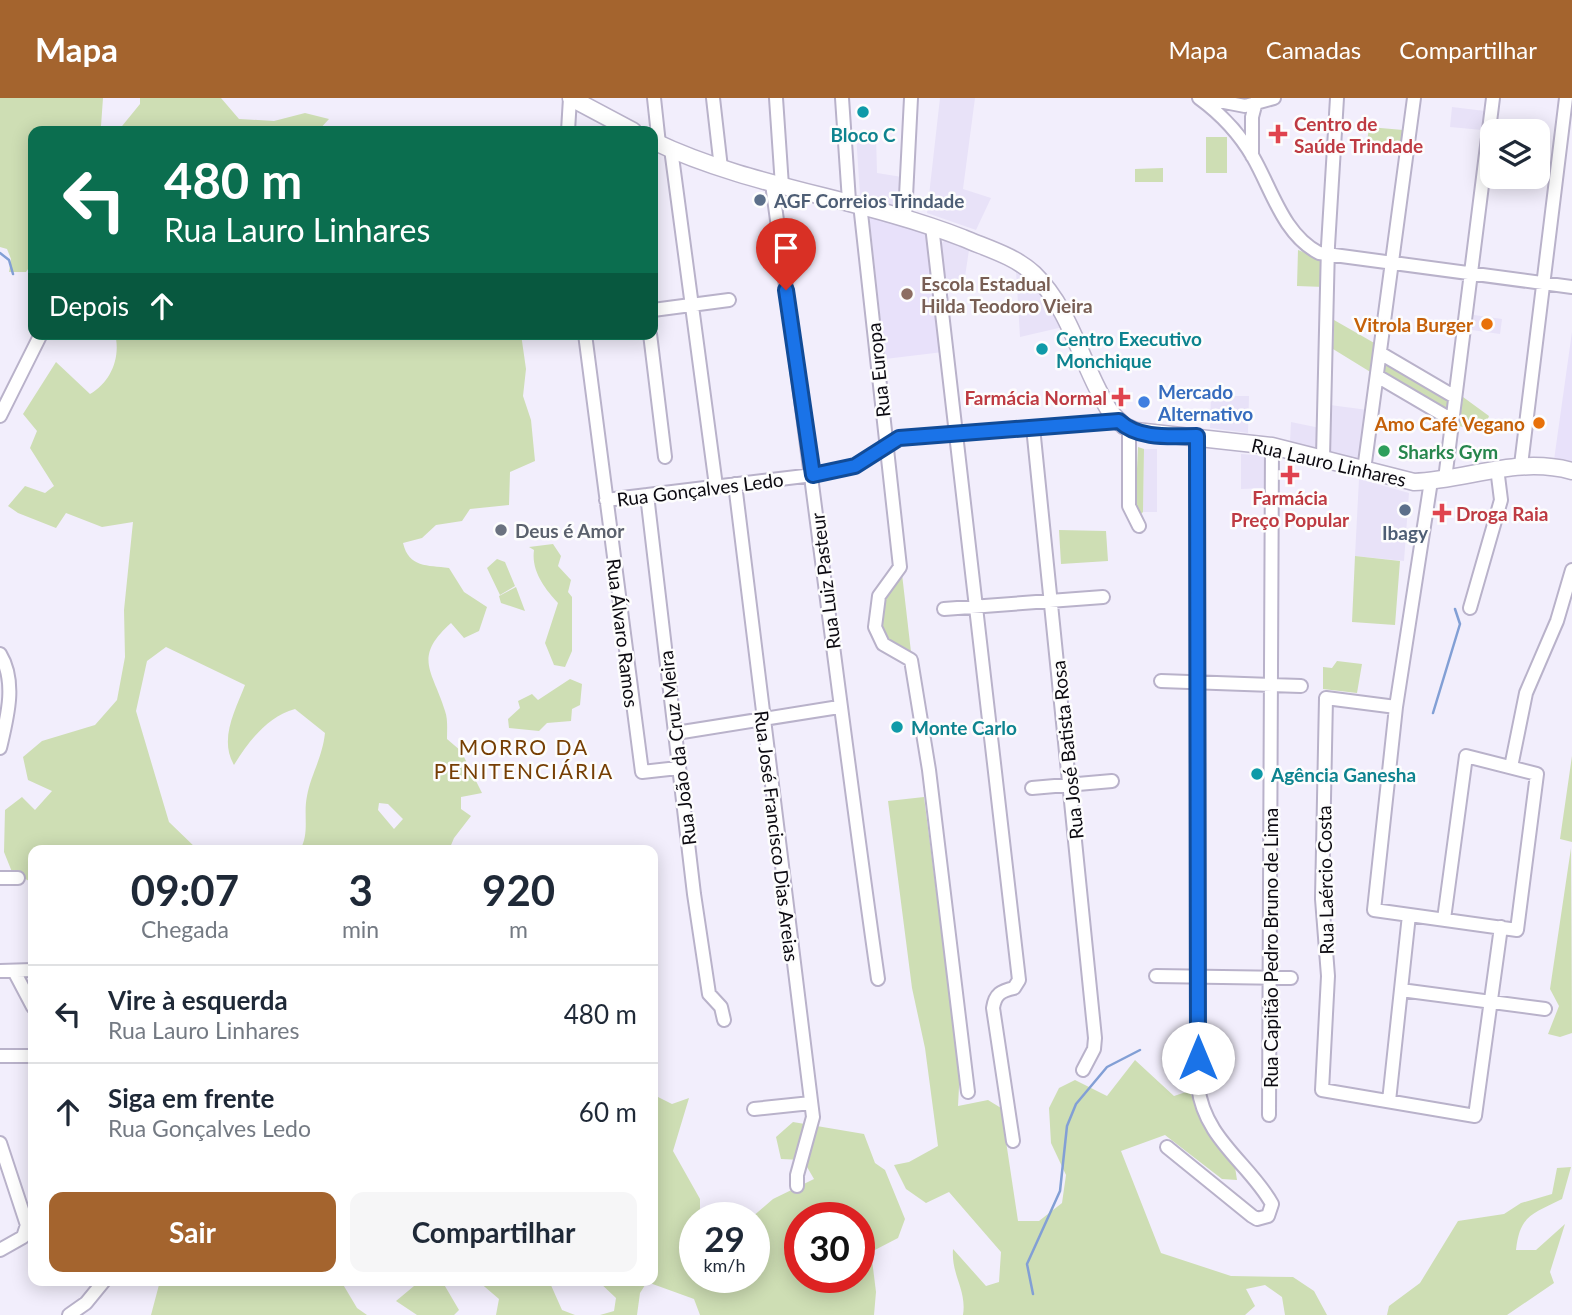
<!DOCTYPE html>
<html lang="pt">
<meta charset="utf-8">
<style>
body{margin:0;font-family:Lato,sans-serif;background:#f6f6f7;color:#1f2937;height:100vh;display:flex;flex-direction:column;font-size:26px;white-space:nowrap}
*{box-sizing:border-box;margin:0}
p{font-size:23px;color:#747a83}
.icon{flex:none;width:38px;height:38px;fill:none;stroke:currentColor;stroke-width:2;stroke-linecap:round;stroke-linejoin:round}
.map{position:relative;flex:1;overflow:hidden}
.panel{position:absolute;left:28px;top:747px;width:630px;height:441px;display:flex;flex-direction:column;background:#fff;border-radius:14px;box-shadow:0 4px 18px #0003}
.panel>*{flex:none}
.banner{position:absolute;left:28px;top:28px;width:630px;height:214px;border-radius:14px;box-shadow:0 4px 18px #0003;background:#0b6e4f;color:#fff;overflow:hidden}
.fabs{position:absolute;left:1480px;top:21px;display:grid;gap:14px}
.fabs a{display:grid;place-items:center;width:70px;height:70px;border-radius:14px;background:#fff;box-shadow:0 4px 18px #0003;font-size:35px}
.speed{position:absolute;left:679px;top:1104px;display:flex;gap:14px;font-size:35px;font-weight:700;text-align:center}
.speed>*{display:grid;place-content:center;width:91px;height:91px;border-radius:50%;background:#fff;box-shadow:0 4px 18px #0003;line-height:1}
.speed small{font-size:18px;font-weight:400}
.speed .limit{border:10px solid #d22;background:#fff;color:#111}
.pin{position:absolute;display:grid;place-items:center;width:60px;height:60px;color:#fff;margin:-72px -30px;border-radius:50% 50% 50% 0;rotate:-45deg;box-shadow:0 0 7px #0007}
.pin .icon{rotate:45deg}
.me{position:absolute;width:77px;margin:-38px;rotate:0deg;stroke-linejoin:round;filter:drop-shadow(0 0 5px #0008)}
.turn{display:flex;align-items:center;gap:24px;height:147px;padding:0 21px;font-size:32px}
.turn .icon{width:91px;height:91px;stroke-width:2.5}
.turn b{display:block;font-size:49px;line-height:60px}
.then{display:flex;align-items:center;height:66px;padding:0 21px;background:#0003;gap:14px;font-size:26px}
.eta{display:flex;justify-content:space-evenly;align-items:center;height:119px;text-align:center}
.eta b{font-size:42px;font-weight:700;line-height:49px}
.cta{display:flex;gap:14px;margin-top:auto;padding:14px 21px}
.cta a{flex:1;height:80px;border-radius:14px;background:#a4642e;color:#fff;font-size:28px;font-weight:700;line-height:80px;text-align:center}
.cta a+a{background:#f6f6f7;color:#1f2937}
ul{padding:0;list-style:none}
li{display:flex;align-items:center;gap:21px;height:98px;padding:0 21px;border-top:2px solid #e0e1e3}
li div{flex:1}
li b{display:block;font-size:26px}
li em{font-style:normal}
header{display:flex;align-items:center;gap:42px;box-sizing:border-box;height:98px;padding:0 35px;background:#a4642e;color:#fff}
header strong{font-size:33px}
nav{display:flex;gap:38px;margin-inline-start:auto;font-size:24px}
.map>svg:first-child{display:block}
.commercial{fill:#e8e2f8}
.built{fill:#e8e1fa}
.green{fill:#cedeb4;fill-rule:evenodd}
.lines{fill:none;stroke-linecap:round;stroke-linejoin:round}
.stream{stroke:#829fd5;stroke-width:2.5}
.minor-casing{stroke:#b9b2ca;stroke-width:16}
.major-casing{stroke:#b9b2ca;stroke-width:19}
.minor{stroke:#fff;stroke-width:12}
.major{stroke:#fff;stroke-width:16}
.route-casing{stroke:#114b97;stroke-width:18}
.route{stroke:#1a73e8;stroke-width:12}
.culture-dot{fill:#0f9aa8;stroke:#fdfdfd;stroke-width:2.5}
.health-dot{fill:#e0444e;stroke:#fdfdfd;stroke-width:2.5}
.service-dot{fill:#5c6f8a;stroke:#fdfdfd;stroke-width:2.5}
.education-dot{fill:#8d6e63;stroke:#fdfdfd;stroke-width:2.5}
.food-dot{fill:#e8710a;stroke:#fdfdfd;stroke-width:2.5}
.shop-dot{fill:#3f7fe0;stroke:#fdfdfd;stroke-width:2.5}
.leisure-dot{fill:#2e9e5b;stroke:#fdfdfd;stroke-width:2.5}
.worship-dot{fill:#6b7280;stroke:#fdfdfd;stroke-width:2.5}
.labels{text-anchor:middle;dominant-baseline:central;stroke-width:5;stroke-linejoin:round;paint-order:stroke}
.health-label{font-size:19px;font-weight:bold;fill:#be3a42;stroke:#fdfdfd;text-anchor:start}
.culture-label{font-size:19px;font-weight:bold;fill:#0d838f;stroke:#fdfdfd;text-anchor:start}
.service-label{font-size:19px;font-weight:bold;fill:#4e5e75;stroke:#fdfdfd;text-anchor:start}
.education-label{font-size:19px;font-weight:bold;fill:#785e54;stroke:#fdfdfd;text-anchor:start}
.food-label{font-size:19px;font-weight:bold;fill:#c56008;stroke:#fdfdfd;text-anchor:end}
.street-label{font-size:19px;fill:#0c0a11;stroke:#fdfdfd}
.shop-label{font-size:19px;font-weight:bold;fill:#366cbe;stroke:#fdfdfd;text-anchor:start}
.leisure-label{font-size:19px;font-weight:bold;fill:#27864d;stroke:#fdfdfd;text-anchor:start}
.worship-label{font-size:19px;font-weight:bold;fill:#5b616d;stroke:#fdfdfd;text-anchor:start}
.neighbourhood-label{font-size:21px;letter-spacing:2px;fill:#763e04;stroke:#fdfdfd}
</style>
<header>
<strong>Mapa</strong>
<nav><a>Mapa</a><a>Camadas</a><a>Compartilhar</a></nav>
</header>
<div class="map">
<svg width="1572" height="1217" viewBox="0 0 1572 1217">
<rect width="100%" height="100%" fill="#f2eefc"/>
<path class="commercial" d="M940 0H975L963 91 991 100 976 132 927 115Z
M1452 9 1485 13 1482 32 1450 29Z
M856 36H876L877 75 902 79 901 110 860 97Z
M945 142 969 152 963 192 946 193 941 146Z
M1016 172 1034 188 1063 229 1020 239Z
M1474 217 1502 221 1500 236 1472 232Z
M1211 298H1249L1248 335 1210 330Z
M1330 307 1368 312 1362 369 1328 357Z
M1291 324 1320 330 1319 352 1290 344Z
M1144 351H1157V414H1143Z
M1241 356 1266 358V390L1241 391Z
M1359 381 1409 395 1404 463 1355 458Z"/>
<path class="built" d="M869 116 928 137 943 254 885 261Z
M1572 234V365L1554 362Z"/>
<path class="green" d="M0 0H103L101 28 105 33H33V164L26 174H9L11 161 7 151 0 149Z
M140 0H221L239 21 274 23 305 15 329 21 318 33H118L140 6Z
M1369 29 1403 32 1400 50 1367 45Z
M1206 39H1227V75H1206Z
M1163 70V84H1135V71Z
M1298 152 1326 163 1324 189 1297 188Z
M1334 222 1376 246 1372 275 1333 251Z
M115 236H521L526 271 523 298 531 322 535 363 510 374 509 407 470 411 462 423 436 427 422 440 403 445C409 470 427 467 449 470L464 494 487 509 479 533 464 540 451 525C412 560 433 573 445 613 448 621 447 632 447 641L461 653 482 695 461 699V711L471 718 454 740 449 752H300C310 735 303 717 307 698 311 676 322 661 325 635L295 611C267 619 249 643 234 667 219 641 235 613 245 587L166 549 147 563 136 613 169 724 198 752H33V785L12 774 4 754 5 712 22 699 35 712 52 693 28 682 23 659 42 643 95 627 117 602 125 559 124 512 133 424 102 429 66 415 56 430 18 415 8 408 25 388 45 395 54 388 30 350 37 333 23 316 56 264 90 296C111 284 121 259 115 236ZM379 705 388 706 403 721 394 731 378 712Z
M1384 260 1451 300 1449 318 1381 277Z
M1463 299 1489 318 1483 334 1459 328Z
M1138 349 1144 351 1143 414 1140 417 1135 415Z
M1059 432 1106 433 1108 463 1061 466Z
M553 446 561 458 558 468 571 482 568 494 572 499V553L565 569 554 567 545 545 558 505C545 491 531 473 534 452L529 449Z
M1355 458 1400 463 1395 527 1352 524Z
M497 461 505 464 515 488 500 497 487 470Z
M902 476 911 554 889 548C873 512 879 506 902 476Z
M516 489 525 513 501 505 499 498Z
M1337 563 1362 566 1357 595 1323 591V569L1332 570Z
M570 581 582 586 580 607 572 611 571 623 547 625 539 633 509 630 508 621 520 610 518 603 532 596 538 602Z
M1572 658V744L1560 741Z
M924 699 955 939 961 951 958 1008 988 1002 1001 1010 1018 1123H1039L1062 1105 1066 1077 1051 1045 1049 1010 1059 990 1075 982 1107 998 1135 962 1174 998 1189 993 1216 1046 1235 1069 1237 1082 1222 1081 1165 1037 1121 1053 1161 1155 1231 1178 1293 1179 1314 1193 1327 1217H1285L1282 1199 1265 1187 1246 1191 1255 1208 1245 1217H963C967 1192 951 1177 953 1151L986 1188 999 1184 1001 1154 949 1094 926 1105 906 1091 894 1067 909 1064 938 1048 925 950 912 890 888 703Z
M1571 750 1572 935 1560 939 1548 936 1559 908 1550 891Z
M653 989 658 999 672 1006 689 1000 673 1053 700 1101V1120H695V1180H754V1120H751L773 1101 814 1081 803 1062 781 1061 776 1039 793 1024 864 1036 875 1065 885 1072 905 1121 898 1140 871 1154 876 1194 874 1217H700L694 1201 647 1184 640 1195 637 1217H600L614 1213 616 1200 598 1183H653ZM800 1120H859V1180H800Z
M1571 1069 1562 1101C1533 1116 1520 1116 1516 1152H1536L1565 1126 1550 1174 1554 1185 1507 1217H1387L1389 1208 1420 1185 1458 1123 1504 1116 1521 1105 1552 1096 1557 1070Z
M160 1183H341L357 1210 367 1217H151Z
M420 1183H442L459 1212 454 1217H417L396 1203Z
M478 1183H521L525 1188 550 1185 562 1212 575 1217H496L499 1201Z"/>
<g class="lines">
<path class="stream" d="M0 155 9 162 13 176
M1433 615 1460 526 1455 511
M1033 1196 1027 1166 1060 1093 1067 1028 1076 1006 1107 969 1140 952"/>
<defs>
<path id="minor" d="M654 0 659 46
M713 0 721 70
M776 0 782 88
M842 0 849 103
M1199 0C1221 16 1239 35 1253 59 1272 92 1283 136 1319 155L1572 189
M1204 0 1245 8 1274 0
M568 33 570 0
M671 51 716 388
M1252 58V19L1257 0
M772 86C809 351 840 616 878 881
M860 106 900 469 879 498 875 529 883 546 911 562 929 672 968 994
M905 118 911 0
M932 128 1019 882 1014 890C1001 893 995 896 993 910L1013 1043
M653 212 729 202
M585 236 642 674 678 670
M650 236 665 359
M1380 255 1455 299
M1377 278 1452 322
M0 318 41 236
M1033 329 1095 940 1094 951 1083 972
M1129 331V408L1139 428
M1323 359 1328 148 1337 0
M1521 367 1566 0
M1364 372 1414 0
M1445 381 1493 0
M1431 383 1396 609 1374 812 1517 832 1537 676 1466 658 1444 821
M735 386 813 1019 797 1077V1088
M647 397 694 796 709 896 721 909 724 922
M606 402 813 377 855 368 899 340 1119 323
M1470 510 1501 402 1497 370
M944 511 1103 499
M0 556C17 584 7 620 0 650
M1161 583 1301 588
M1396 609 1326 600 1322 801 1328 878 1322 992 1475 1018 1501 829
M676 635 839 609
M1511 669 1526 595 1557 523 1572 472
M1032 690 1112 683
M0 780H18
M0 873 33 872
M14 873 33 909
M1156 878 1291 880
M1401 892 1545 911
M0 958H33
M1389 1003 1409 817
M754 1011 811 1005
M1269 1017 1272 348
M0 1045 27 1127 23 1139 0 1152
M1167 1049 1252 1118 1257 1121 1268 1118 1272 1106C1250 1066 1204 1041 1198 988L1197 338
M69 1217 86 1205 104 1183"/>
<path id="major" d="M571 0 633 33
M653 43C751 90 861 100 963 140 986 150 1015 158 1034 176 1073 214 1082 271 1111 315L1124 328 1136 333 1272 348 1414 384C1469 382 1517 358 1572 373"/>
</defs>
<use href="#minor" class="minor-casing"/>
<use href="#major" class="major-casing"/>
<use href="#minor" class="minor"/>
<use href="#major" class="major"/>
</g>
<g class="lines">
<defs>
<path id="route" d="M786 192 813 377 855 368 899 340 1119 323C1139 342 1172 338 1197 338L1198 960"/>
</defs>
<use href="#route" class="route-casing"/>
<use href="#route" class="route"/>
</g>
<g class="culture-dot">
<circle cx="863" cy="14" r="7"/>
<circle cx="1042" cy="251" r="7"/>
<circle cx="897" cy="629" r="7"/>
<circle cx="1257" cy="676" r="7"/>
</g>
<g class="health-dot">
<path d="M1274.5 25.5h7v7h7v7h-7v7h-7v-7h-7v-7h7z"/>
<path d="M1117.5 288.5h7v7h7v7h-7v7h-7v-7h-7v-7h7z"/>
<path d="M1286.5 366.5h7v7h7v7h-7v7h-7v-7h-7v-7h7z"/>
<path d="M1438.5 404.5h7v7h7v7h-7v7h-7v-7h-7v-7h7z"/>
</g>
<g class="service-dot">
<circle cx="760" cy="102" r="7"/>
<circle cx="1405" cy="412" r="7"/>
</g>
<circle class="education-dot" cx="907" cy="196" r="7"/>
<g class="food-dot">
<circle cx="1487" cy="226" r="7"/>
<circle cx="1539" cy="325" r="7"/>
</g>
<circle class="shop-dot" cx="1144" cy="304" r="7"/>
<circle class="leisure-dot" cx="1384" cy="353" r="7"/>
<circle class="worship-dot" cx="501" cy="432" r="7"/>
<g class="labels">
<g class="health-label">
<text x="1294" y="25">Centro de<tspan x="1294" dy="22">Saúde Trindade</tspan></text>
<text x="1107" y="299" text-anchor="end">Farmácia Normal</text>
<text x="1290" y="399" text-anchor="middle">Farmácia<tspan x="1290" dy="22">Preço Popular</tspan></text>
<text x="1456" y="415">Droga Raia</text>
</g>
<g class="culture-label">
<text x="863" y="36" text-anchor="middle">Bloco C</text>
<text x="1056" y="240">Centro Executivo<tspan x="1056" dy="22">Monchique</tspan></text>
<text x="911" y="629">Monte Carlo</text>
<text x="1271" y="676">Agência Ganesha</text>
</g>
<g class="service-label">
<text x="774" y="102">AGF Correios Trindade</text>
<text x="1405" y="434" text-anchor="middle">Ibagy</text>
</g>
<g class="education-label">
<text x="921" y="185">Escola Estadual<tspan x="921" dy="22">Hilda Teodoro Vieira</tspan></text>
</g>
<g class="food-label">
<text x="1473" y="226">Vitrola Burger</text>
<text x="1525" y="325">Amo Café Vegano</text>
</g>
<g class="street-label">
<text transform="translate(878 272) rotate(-96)">Rua Europa</text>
<text transform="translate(1329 364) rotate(13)">Rua Lauro Linhares</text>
<text transform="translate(700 391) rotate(-7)">Rua Gonçalves Ledo</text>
<text transform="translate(825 483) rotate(-97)">Rua Luiz Pasteur</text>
<text transform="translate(623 535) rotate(83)">Rua Álvaro Ramos</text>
<text transform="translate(677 650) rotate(-97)">Rua João da Cruz Meira</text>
<text transform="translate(1067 652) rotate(-96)">Rua José Batista Rosa</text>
<text transform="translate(777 738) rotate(83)">Rua José Francisco Dias Areias</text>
<text transform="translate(1325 782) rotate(-91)">Rua Laércio Costa</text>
<text transform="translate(1270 850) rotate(-90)">Rua Capitão Pedro Bruno de Lima</text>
</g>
<g class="shop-label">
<text x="1158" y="293">Mercado<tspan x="1158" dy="22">Alternativo</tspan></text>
</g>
<g class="leisure-label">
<text x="1398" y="353">Sharks Gym</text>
</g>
<g class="worship-label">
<text x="515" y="432">Deus é Amor</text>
</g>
<g class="neighbourhood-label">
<text x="524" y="648">MORRO DA<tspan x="524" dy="24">PENITENCIÁRIA</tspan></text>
</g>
</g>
</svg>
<div class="fabs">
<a><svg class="icon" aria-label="layers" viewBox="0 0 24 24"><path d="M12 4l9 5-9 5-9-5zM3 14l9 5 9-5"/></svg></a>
</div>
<div class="speed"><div>29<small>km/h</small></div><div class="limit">30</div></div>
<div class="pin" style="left:786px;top:192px;background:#d93025"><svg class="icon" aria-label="arrive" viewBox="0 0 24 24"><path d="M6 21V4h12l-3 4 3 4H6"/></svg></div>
<svg class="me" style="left:1198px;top:960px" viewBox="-20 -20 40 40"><circle r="19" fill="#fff"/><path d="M0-13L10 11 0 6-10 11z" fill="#1a73e8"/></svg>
<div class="banner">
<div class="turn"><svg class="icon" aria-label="left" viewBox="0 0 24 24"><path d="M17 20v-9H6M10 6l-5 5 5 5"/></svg><div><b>480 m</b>Rua Lauro Linhares</div></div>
<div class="then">Depois<svg class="icon" aria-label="ahead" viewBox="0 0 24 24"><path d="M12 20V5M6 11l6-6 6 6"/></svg></div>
</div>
<section class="panel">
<div class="eta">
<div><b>09:07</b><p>Chegada</p></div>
<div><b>3</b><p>min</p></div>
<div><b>920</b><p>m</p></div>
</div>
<ul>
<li><svg class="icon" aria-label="left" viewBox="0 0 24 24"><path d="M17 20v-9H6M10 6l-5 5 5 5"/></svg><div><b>Vire à esquerda</b><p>Rua Lauro Linhares</p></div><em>480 m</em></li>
<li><svg class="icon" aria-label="ahead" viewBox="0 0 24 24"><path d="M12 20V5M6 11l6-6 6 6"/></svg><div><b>Siga em frente</b><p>Rua Gonçalves Ledo</p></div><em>60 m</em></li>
</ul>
<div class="cta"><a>Sair</a><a>Compartilhar</a></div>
</section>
</div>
